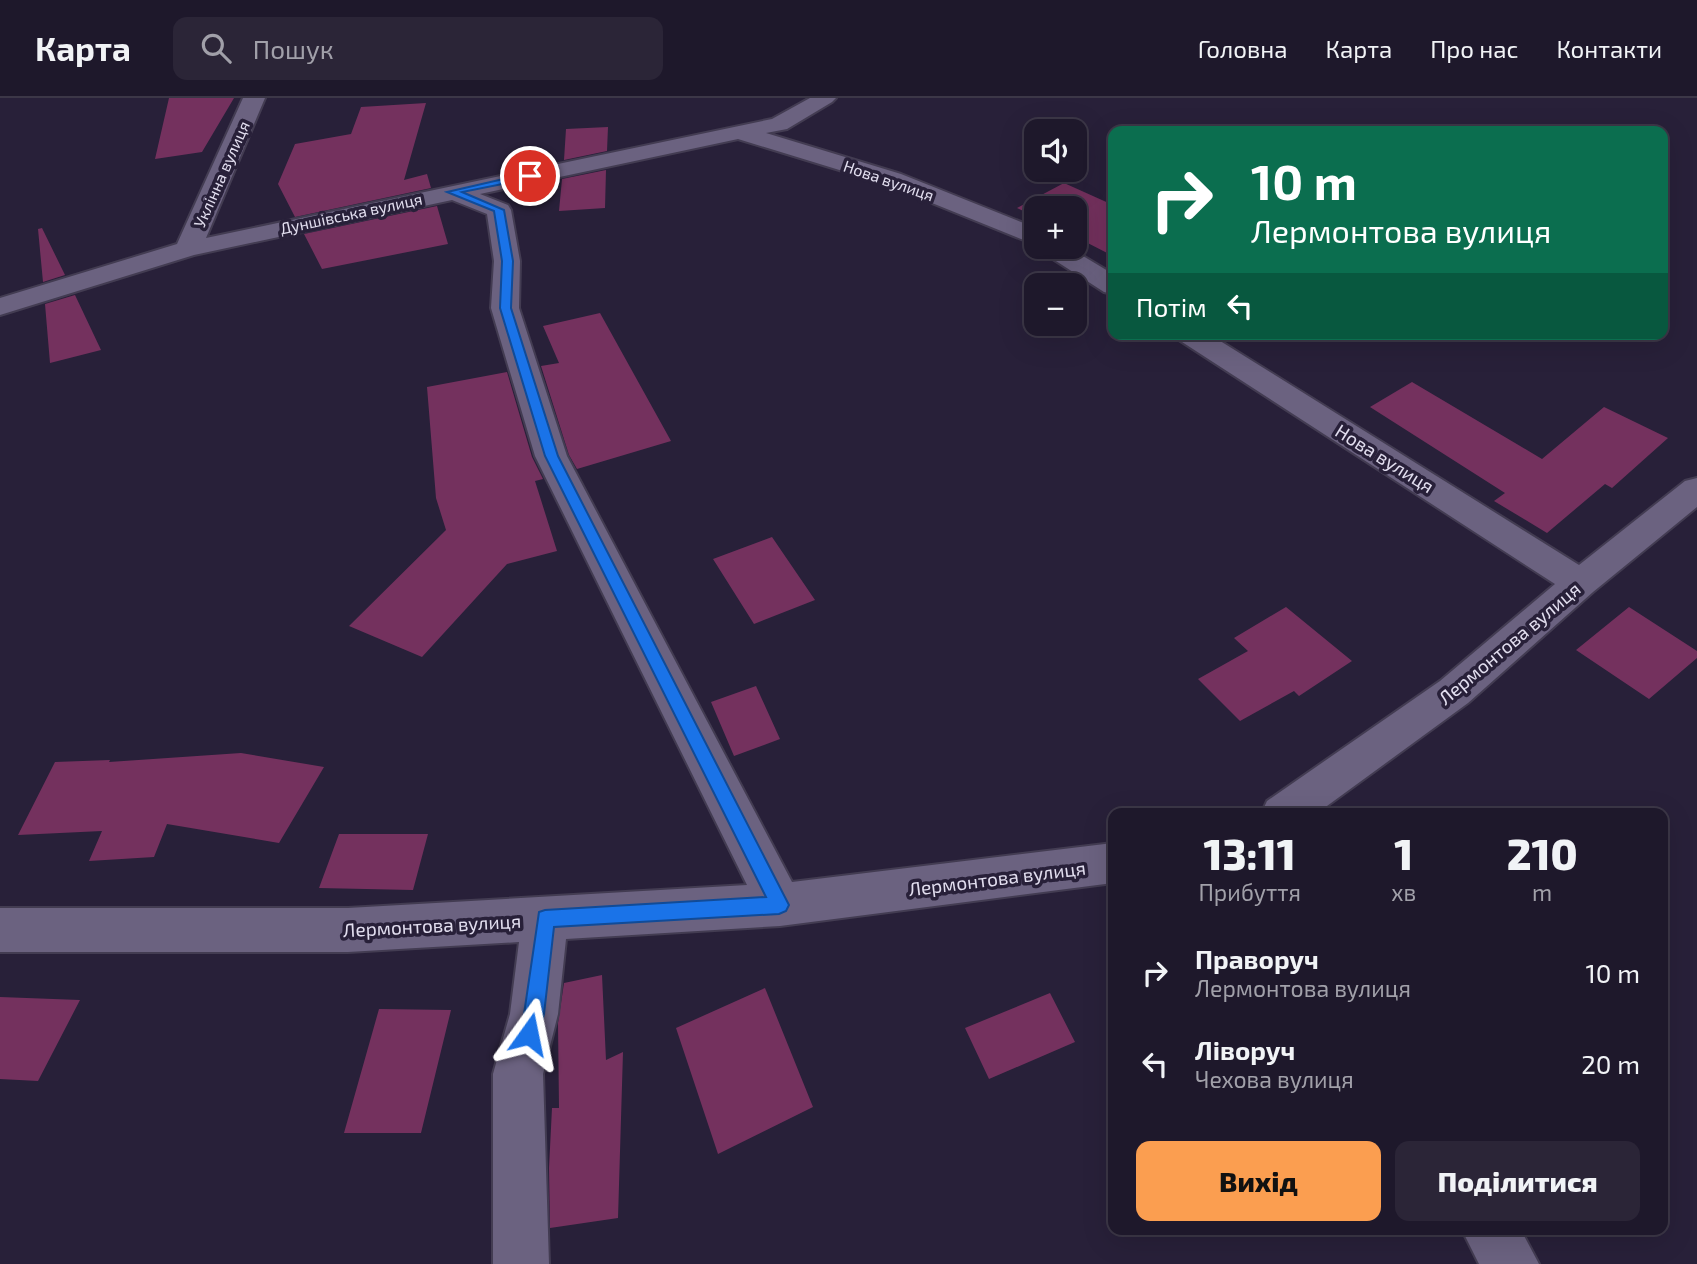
<!DOCTYPE html>
<html lang="uk">
<meta charset="utf-8">
<style>
body{margin:0;font-family:"Exo 2",sans-serif;background:#2b2537;color:#f1f3f6;height:100vh;display:flex;flex-direction:column;font-size:26px;white-space:nowrap}
*{box-sizing:border-box;margin:0}
p{font-size:23px;color:#a1a0a9}
.icon{flex:none;width:38px;height:38px;fill:none;stroke:currentColor;stroke-width:2;stroke-linecap:round;stroke-linejoin:round}
.map{position:relative;flex:1;overflow:hidden}
.side{position:absolute;left:1108px;top:710px;width:560px;height:427px;display:flex;flex-direction:column;background:#1e182b;border-radius:14px;box-shadow:0 7px 28px #0002,0 0 0 2px #3c3747}
.side>*{flex:none}
.banner{position:absolute;left:1108px;top:28px;width:560px;height:214px;border-radius:14px;box-shadow:0 7px 28px #0002,0 0 0 2px #3c3747;background:#0b6e4f;color:#fff;overflow:hidden}
.buttons{position:absolute;left:1024px;top:21px;display:grid;gap:14px}
.buttons a{display:grid;place-items:center;width:63px;height:63px;border-radius:14px;background:#1e182b;box-shadow:0 7px 28px #0002,0 0 0 2px #3c3747;font-size:35px}
.pin{position:absolute;display:grid;place-items:center;width:60px;height:60px;color:#fff;margin:-30px;border:4px solid #fff;border-radius:50%;box-shadow:0 2px 7px #0007}
.me{position:absolute;width:77px;margin:-38px;rotate:12deg;stroke-linejoin:round;filter:drop-shadow(0 0 5px #0008)}
.turn{display:flex;align-items:center;gap:24px;height:147px;padding:0 28px;font-size:32px}
.turn .icon{width:91px;height:91px;stroke-width:2.5}
.turn b{display:block;font-size:49px;line-height:60px}
.then{display:flex;align-items:center;height:66px;padding:0 28px;background:#0003;gap:14px;font-size:26px}
.eta{display:flex;justify-content:space-evenly;align-items:center;height:119px;text-align:center}
.eta b{font-size:42px;font-weight:800;line-height:49px}
.action{display:flex;gap:14px;margin-top:auto;padding:14px 28px}
.action a{flex:1;height:80px;border-radius:14px;background:#fb9e50;color:#111;font-size:28px;font-weight:800;line-height:80px;text-align:center}
.action a+a{background:#2b2537;color:#f1f3f6}
ul{padding:0;list-style:none}
li{display:flex;align-items:center;gap:21px;height:91px;padding:0 28px}
li div{flex:1}
li b{display:block;font-size:26px}
li em{font-style:normal}
header{display:flex;align-items:center;gap:42px;box-sizing:border-box;height:98px;padding:0 35px;background:#1e182b;border-bottom:2px solid #3c3747}
header strong{font-size:33px}
nav{display:flex;gap:38px;margin-inline-start:auto;font-size:24px}
.search{width:490px;height:63px;background:#2b2537;display:flex;align-items:center;gap:18px;box-sizing:border-box;padding:0 24px;border-radius:14px;color:#a1a0a9;font-size:26px}
.map>svg:first-child{display:block}
.building{fill:#74315e}
.lines{fill:none;stroke-linecap:round;stroke-linejoin:round}
.street-casing{stroke:#433c52;stroke-width:4}
.street{fill:#6b6280;fill-rule:evenodd}
.route{fill:#1a73e8;stroke:#114b97;stroke-width:2}
.labels{text-anchor:middle;dominant-baseline:central;stroke-width:7;stroke-linejoin:round;paint-order:stroke}
.far-street-label{font-size:16px;fill:#e2deef;stroke:#282039}
.street-label{font-size:19px;fill:#e2deef;stroke:#282039}
</style>
<header>
<strong>Карта</strong>
<div class="search"><svg class="icon" aria-label="search" viewBox="0 0 24 24"><circle cx="10" cy="10" r="6"/><path d="M15 15l6 6"/></svg>Пошук</div>
<nav><a>Головна</a><a>Карта</a><a>Про нас</a><a>Контакти</a></nav>
</header>
<div class="map">
<svg width="1697" height="1166" viewBox="0 0 1697 1166">
<rect width="100%" height="100%" fill="#282039"/>
<path class="building" d="M169 0H234L202 54 155 61Z
M426 5 404 82 427 76 431 90 295 119 278 86 295 46 351 36 361 9Z
M608 29 607 53 564 62 566 31Z
M606 72 605 110 559 113 562 81Z
M1064 85 1113 107V158L1074 138V110H1036V119L1017 110Z
M437 108 448 146 322 171 304 136Z
M42 130 65 177 43 184 38 131Z
M75 197 101 252 50 265 45 206Z
M600 215 671 343 577 371 569 357 541 268 559 265 543 228Z
M507 274 532 359 543 381 535 383 557 453 507 466 422 559 349 528 446 432 436 400 427 289Z
M1412 284 1542 361 1604 309 1668 340 1612 390 1605 386 1547 435 1494 403 1505 395 1370 309Z
M772 439 815 502 754 526 713 461Z
M1286 509 1352 563 1299 598 1294 593 1240 623 1198 581 1248 553 1234 540Z
M1629 509 1697 553V560L1649 601 1576 552Z
M756 588 780 641 734 658 711 604Z
M241 655 324 669 279 745 167 726 154 759 89 763 102 733 18 737 55 664 110 662 109 664Z
M339 736H428L413 792 319 790Z
M602 877 606 962 623 954 618 1120 550 1130 549 1070 552 1010H559L558 925 564 885Z
M765 890 813 1009 718 1056 676 930Z
M1050 895 1075 944 989 981 965 930Z
M0 899 80 902 38 983 0 981Z
M379 911 451 912 421 1035H344Z"/>
<g class="lines">
<defs>
<path id="street" d="M243 0H265L206 140 772 21 810 0H836L832 4 787 31 766 35 901 76 1036 130V147L885 86 738 41 480 96 508 107 511 112 520 163 519 210 567 358 792 784 1113 745V785L780 828 566 841 558 916 543 976 549 1166H493V976L510 916 519 844 348 854H0V810H348L747 787 535 358 491 210 494 163 487 116 452 102 194 157 0 217V200L177 146Z
M1038 149H1068L1113 176V196L1104 194 1042 154Z
M1175 236H1209L1579 467 1685 383 1697 380V409L1593 494 1468 605 1316 716H1261L1267 703 1440 583 1555 486 1179 242Z
M1462 1132H1521L1539 1166H1479Z"/>
</defs>
<use href="#street" class="street-casing"/>
<use href="#street" class="street"/>
</g>
<path class="route" d="M530 75H533V80L462 94 504 112 513 163 511 210 558 358 789 807 786 813 779 816 554 829 544 916 536 943 529 946 522 943 519 936 524 916 539 814 545 812 766 799 545 358 500 210 502 163 494 113 447 94Z"/>
<g class="labels">
<g class="far-street-label">
<text transform="translate(221 76) rotate(-66)">Уклінна вулиця</text>
<text transform="translate(889 82) rotate(19)">Нова вулиця</text>
<text transform="translate(351 115) rotate(-12)">Дуншівська вулиця</text>
</g>
<g class="street-label">
<text transform="translate(1385 360) rotate(32)">Нова вулиця</text>
<text transform="translate(1509 545) rotate(-40)">Лермонтова вулиця</text>
<text transform="translate(997 780) rotate(-7)">Лермонтова вулиця</text>
<text transform="translate(432 827) rotate(-3)">Лермонтова вулиця</text>
</g>
</g>
</svg>
<div class="buttons">
<a><svg class="icon" aria-label="sound" viewBox="0 0 24 24"><path d="M4 9h4l5-4v14l-5-4H4zM17 9q2 3 0 6"/></svg></a>
<a>+</a>
<a>−</a>
</div>
<div class="pin" style="left:530px;top:78px;background:#d93025"><svg class="icon" aria-label="arrive" viewBox="0 0 24 24"><path d="M6 21V4h12l-3 4 3 4H6"/></svg></div>
<svg class="me" style="left:529px;top:936px" viewBox="-20 -20 40 40"><path d="M0-17L14 15 0 8-14 15z" fill="#1a73e8" stroke="#fff" stroke-width="4"/></svg>
<div class="banner">
<div class="turn"><svg class="icon" aria-label="right" viewBox="0 0 24 24"><path d="M7 20v-9h11M14 6l5 5-5 5"/></svg><div><b>10 m</b>Лермонтова вулиця</div></div>
<div class="then">Потім<svg class="icon" aria-label="left" viewBox="0 0 24 24"><path d="M17 20v-9H6M10 6l-5 5 5 5"/></svg></div>
</div>
<section class="side">
<div class="eta">
<div><b>13:11</b><p>Прибуття</p></div>
<div><b>1</b><p>хв</p></div>
<div><b>210</b><p>m</p></div>
</div>
<ul>
<li><svg class="icon" aria-label="right" viewBox="0 0 24 24"><path d="M7 20v-9h11M14 6l5 5-5 5"/></svg><div><b>Праворуч</b><p>Лермонтова вулиця</p></div><em>10 m</em></li>
<li><svg class="icon" aria-label="left" viewBox="0 0 24 24"><path d="M17 20v-9H6M10 6l-5 5 5 5"/></svg><div><b>Ліворуч</b><p>Чехова вулиця</p></div><em>20 m</em></li>
</ul>
<div class="action"><a>Вихід</a><a>Поділитися</a></div>
</section>
</div>
